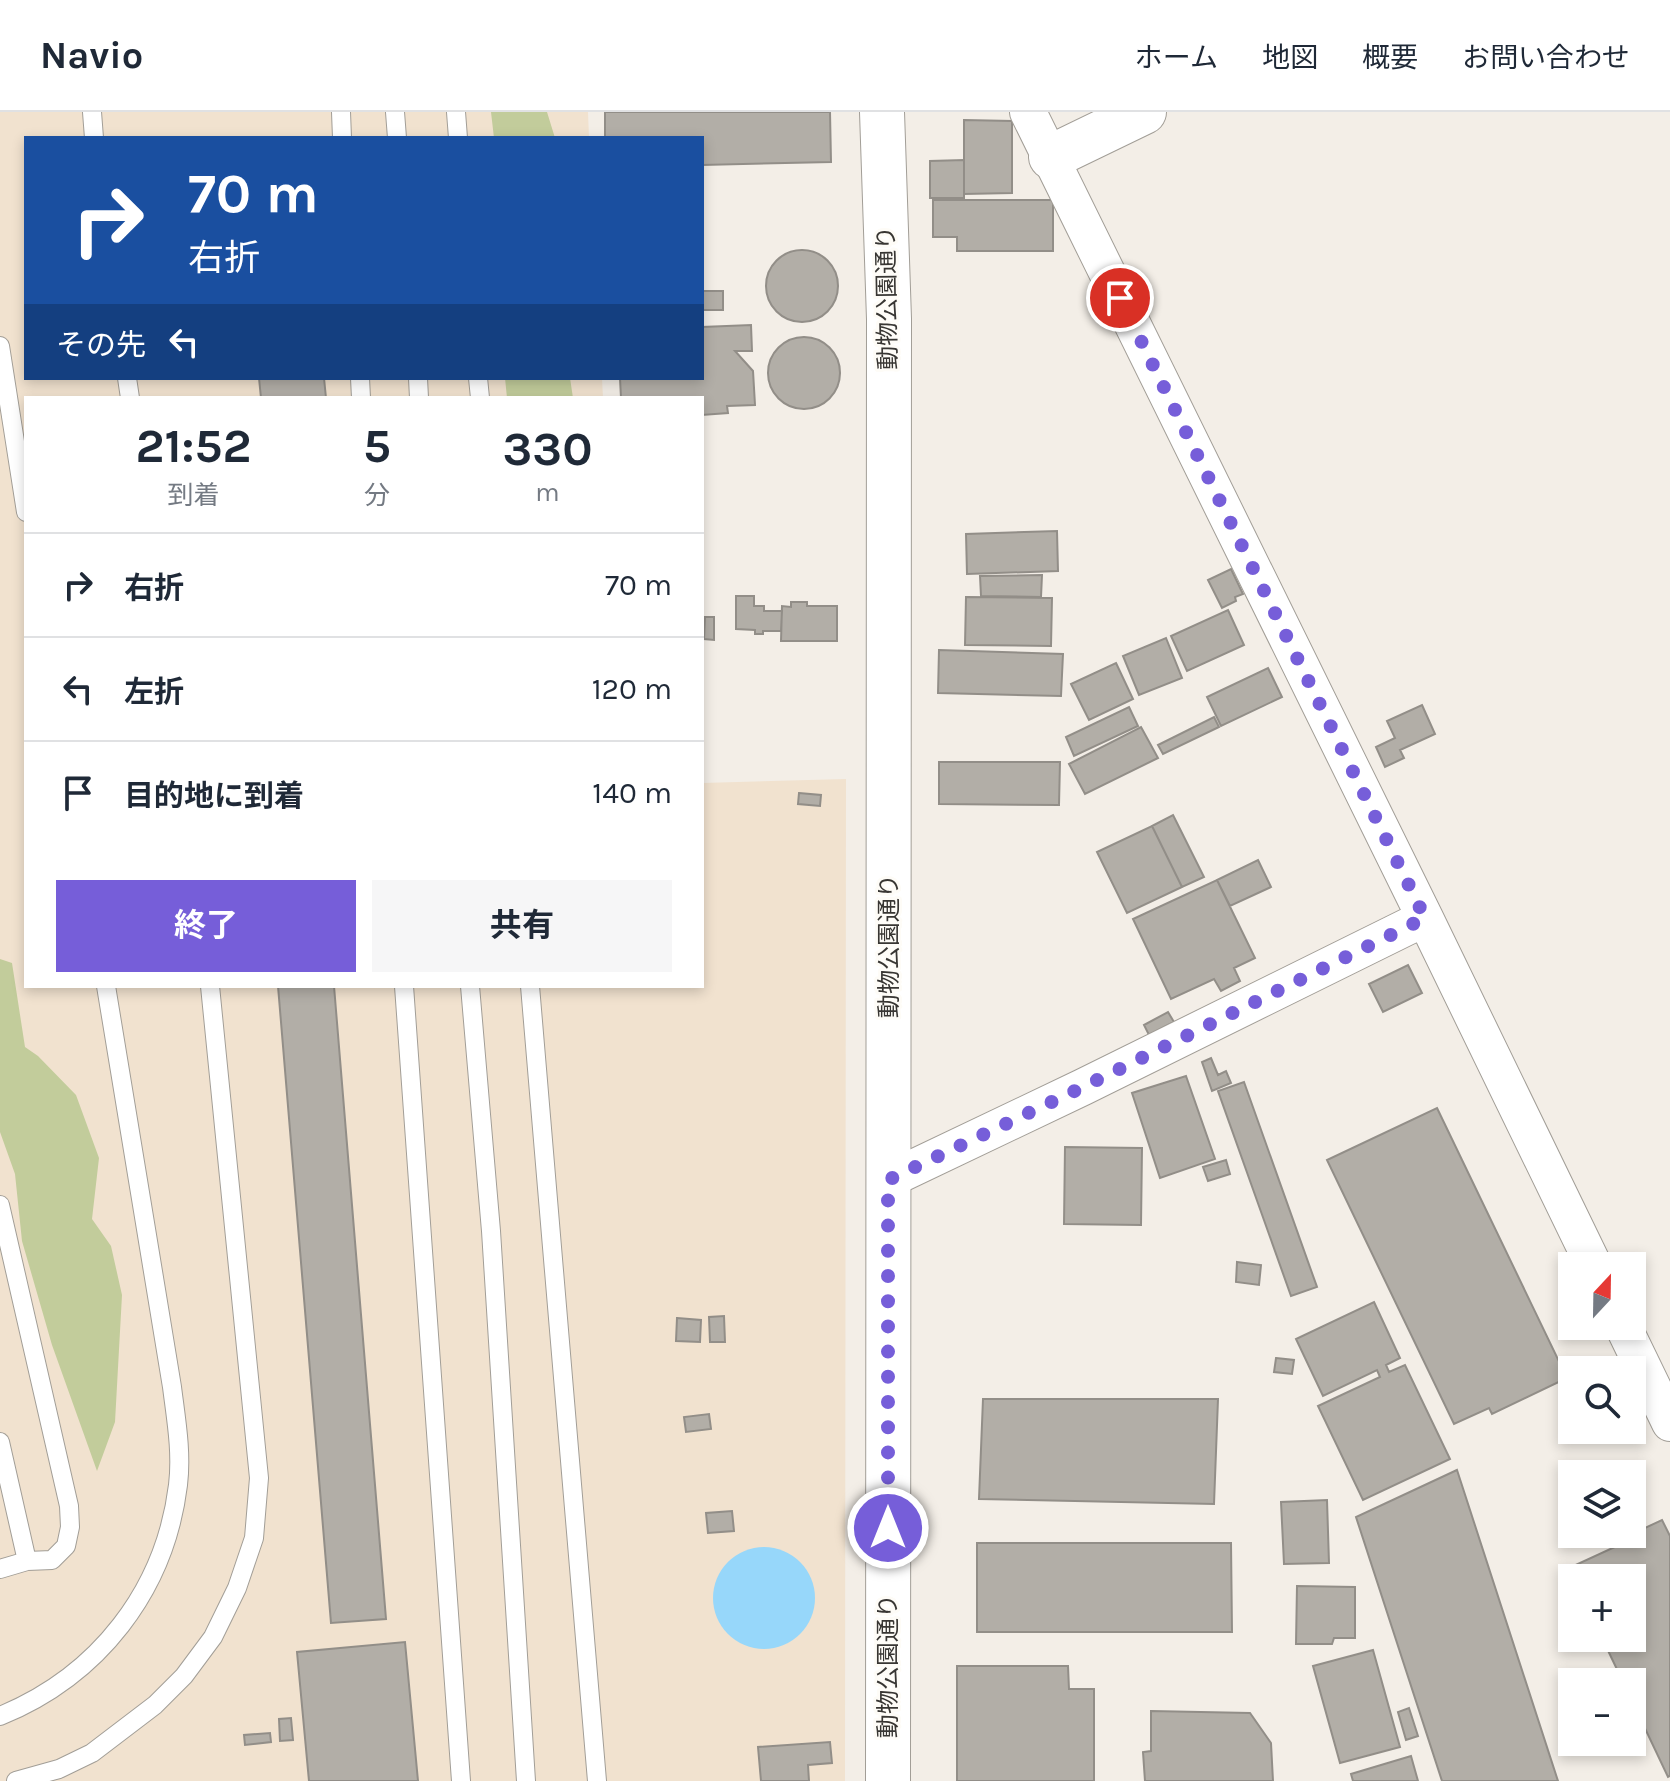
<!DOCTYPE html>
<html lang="ja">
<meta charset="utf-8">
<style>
body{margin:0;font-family:Karla,"Noto Sans JP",sans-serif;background:#f6f6f7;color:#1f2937;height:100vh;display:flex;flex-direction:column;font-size:30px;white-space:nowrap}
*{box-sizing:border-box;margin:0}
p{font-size:26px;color:#747a83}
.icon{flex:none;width:44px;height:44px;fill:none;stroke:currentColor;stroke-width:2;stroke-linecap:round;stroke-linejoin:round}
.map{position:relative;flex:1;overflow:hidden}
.drawer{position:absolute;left:24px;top:284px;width:680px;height:592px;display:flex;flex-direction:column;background:#fff;border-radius:0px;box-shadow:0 4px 12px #0003}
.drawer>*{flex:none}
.guide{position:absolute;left:24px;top:24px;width:680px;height:244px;border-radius:0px;box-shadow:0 4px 12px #0003;background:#1a4fa0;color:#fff;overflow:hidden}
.needle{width:52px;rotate:22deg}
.fabs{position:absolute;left:1558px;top:1140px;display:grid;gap:16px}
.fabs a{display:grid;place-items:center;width:88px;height:88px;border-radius:0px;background:#fff;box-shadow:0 4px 12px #0003;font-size:40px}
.pin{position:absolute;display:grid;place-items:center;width:68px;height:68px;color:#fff;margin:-34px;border:4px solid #fff;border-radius:50%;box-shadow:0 2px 8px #0007}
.me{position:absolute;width:88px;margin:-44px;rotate:0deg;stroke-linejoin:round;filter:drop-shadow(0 0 6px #0008)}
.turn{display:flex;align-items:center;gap:28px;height:168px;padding:0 32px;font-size:36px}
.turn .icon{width:104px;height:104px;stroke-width:2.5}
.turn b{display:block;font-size:56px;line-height:68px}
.then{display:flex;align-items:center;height:76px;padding:0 32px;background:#0003;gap:16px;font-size:30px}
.eta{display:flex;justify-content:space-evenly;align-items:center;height:136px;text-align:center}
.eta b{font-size:48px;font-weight:700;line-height:56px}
.button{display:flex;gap:16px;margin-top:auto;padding:16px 32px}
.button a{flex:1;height:92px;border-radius:0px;background:#765ed9;color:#fff;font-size:32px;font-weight:700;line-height:92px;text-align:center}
.button a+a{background:#f6f6f7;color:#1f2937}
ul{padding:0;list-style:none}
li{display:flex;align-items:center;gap:24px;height:104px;padding:0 32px;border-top:2px solid #e0e1e3}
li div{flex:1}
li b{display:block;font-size:30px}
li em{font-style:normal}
header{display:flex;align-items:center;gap:48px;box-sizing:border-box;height:112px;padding:0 40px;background:#fff;border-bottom:2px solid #e0e1e3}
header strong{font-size:38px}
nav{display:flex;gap:44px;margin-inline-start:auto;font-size:28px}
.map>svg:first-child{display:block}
.industrial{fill:#f1e2cf}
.green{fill:#c2cc9b}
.water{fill:#97d7fa}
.building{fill:#b2aea7;stroke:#928e88;stroke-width:2}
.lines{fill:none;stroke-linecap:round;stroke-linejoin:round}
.service-casing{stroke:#a29e97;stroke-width:20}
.minor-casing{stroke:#a29e97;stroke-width:38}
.tertiary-casing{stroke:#a29e97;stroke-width:46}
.service{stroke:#fff;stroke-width:18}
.minor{stroke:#fff;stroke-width:36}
.tertiary{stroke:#fff;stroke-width:44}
.route{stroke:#765ed9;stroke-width:14;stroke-dasharray:0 25.2}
.labels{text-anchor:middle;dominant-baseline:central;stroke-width:6;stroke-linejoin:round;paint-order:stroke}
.street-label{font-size:24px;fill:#383633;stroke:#fefcf7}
</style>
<header>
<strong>Navio</strong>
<nav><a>ホーム</a><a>地図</a><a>概要</a><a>お問い合わせ</a></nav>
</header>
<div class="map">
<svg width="1670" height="1669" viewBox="0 0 1670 1669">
<rect width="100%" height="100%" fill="#f3eee7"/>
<path class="industrial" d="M0 0H588L589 26H26V266H602L603 286H26V874H702V671L846 667 845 1669H0Z"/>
<path class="green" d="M491 0H547L555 26H494Z
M505 266H570L573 286H507Z
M0 847 12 851 25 935 38 944 76 983 99 1046 92 1107 111 1134 122 1183 115 1310 97 1359 52 1233 22 1129 15 1062 0 1020Z"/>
<path class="water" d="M713 1486a51 51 0 1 1 102 0a51 51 0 1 1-102 0Z"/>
<path class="building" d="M605 0H830L831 50 702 53V26H605Z
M964 8 1012 9V81L964 82Z
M964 48V86H930V49Z
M933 88H1053V139H957V125H933Z
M766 174a36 36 0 1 1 72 0a36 36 0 1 1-72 0Z
M702 179H723V198H702Z
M751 213 752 239H735L753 259 755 293 727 294 728 301 702 303V286H621L620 266H702V215Z
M768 261a36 36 0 1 1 72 0a36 36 0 1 1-72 0Z
M259 266H324L326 286H261Z
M1057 419 1058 459 967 462 966 422Z
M1231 457 1243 482 1235 485 1236 489 1222 496 1208 468Z
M1042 463 1041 485 981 484 980 464Z
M736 484H754V494H764V499H782L781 519H763V522H755V518L736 517Z
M966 485 1052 486 1051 534 965 533Z
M791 490H807V494H837V529H781L782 494 791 495Z
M1228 498 1244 533 1187 559 1171 524Z
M705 505H714V528L704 527Z
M1166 526 1182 566 1139 583 1123 544Z
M939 538 1063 542 1061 584 938 581Z
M1116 551 1133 587 1089 608 1071 572Z
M1268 556 1282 585 1221 614 1207 585Z
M1422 593 1435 622 1400 638 1404 646 1385 655 1376 635 1395 626 1387 609Z
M1129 595 1138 614 1074 644 1066 625Z
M1214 605 1219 615 1163 642 1158 633Z
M1141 615 1158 646 1085 682 1069 652Z
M939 650H1060L1059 693 939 692Z
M799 681 821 683 820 694 798 692Z
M1173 703 1204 765 1182 775 1152 714Z
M1152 714 1182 775 1127 801 1097 740Z
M1258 748 1271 775 1230 794 1217 768Z
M1217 768 1255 846 1234 856 1240 869 1221 879 1214 867 1171 887 1133 807Z
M1408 853 1422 881 1383 900 1369 872Z
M278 874H334L386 1507 331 1511Z
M1168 900 1174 910 1149 923 1144 913Z
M1211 946 1218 963 1226 959 1231 971 1212 979 1202 950Z
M1186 964 1215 1047 1160 1066 1132 981Z
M1244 970 1317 1175 1291 1184 1218 979Z
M1437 996 1567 1266 1492 1302 1489 1296 1454 1312 1327 1048Z
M1065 1035 1142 1036 1141 1113 1064 1112Z
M1226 1048 1230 1062 1208 1069 1203 1055Z
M1237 1150 1261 1153 1259 1173 1236 1170Z
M1374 1190 1400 1246 1386 1253 1389 1260 1405 1253 1450 1347 1363 1388 1318 1294 1380 1265 1377 1258 1323 1284 1296 1227Z
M724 1204 725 1230H710L709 1205Z
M677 1206 701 1208 700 1230 676 1229Z
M1276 1246 1294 1248 1292 1262 1274 1260Z
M983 1287H1218L1214 1392 979 1387Z
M709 1302 711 1317 686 1320 684 1305Z
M1457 1358 1558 1669H1442L1356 1405Z
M1327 1388 1329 1451 1284 1452 1281 1390Z
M732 1399 734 1419 708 1421 706 1401Z
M1662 1408 1670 1424V1664L1668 1665 1632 1589V1570H1623L1602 1526H1632V1466H1573L1569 1456 1617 1434 1615 1430Z
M977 1431H1231L1232 1520H977Z
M1297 1474 1355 1475V1526H1334L1332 1532H1296Z
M405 1530 418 1669H309L297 1540Z
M1373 1538 1400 1635 1340 1651 1313 1554Z
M957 1554H1068L1069 1577H1094V1669H957Z
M1409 1596 1418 1624 1406 1628 1398 1600Z
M1151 1599 1250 1601 1271 1631 1273 1669H1145L1143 1640 1151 1639Z
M291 1606 293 1628 280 1629 279 1607Z
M270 1621 271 1630 245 1633 244 1623Z
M830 1630 832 1651 808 1653 809 1669H761L758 1635Z
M1411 1644 1418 1669H1353L1351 1662Z"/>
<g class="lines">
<defs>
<path id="service" d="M92 0 94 26
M341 0 342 26
M395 0 397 26
M456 0 458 26
M0 234 26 400
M127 266 130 286
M360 266 361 286
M418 266 419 286
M478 266 480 286
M404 874 461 1669
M470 874 491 1119 526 1669
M530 874 597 1669
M0 1093 69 1394 70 1415 66 1434 52 1448 27 1449 0 1457
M0 1330 27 1449
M0 1604C98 1564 165 1479 178 1373 182 1340 176 1307 172 1275L106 874
M16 1669 59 1657 92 1641 155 1593 184 1564 213 1525 237 1476 254 1426 259 1366 210 874"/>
<path id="minor" d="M1028 0 1425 806 1594 1154
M888 1068 1083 975 1425 806
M1623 1214 1670 1311"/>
<path id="tertiary" d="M882 0 889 207 888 1669
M1051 45 1144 0"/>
</defs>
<use href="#service" class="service-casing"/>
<use href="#minor" class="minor-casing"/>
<use href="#tertiary" class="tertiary-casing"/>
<use href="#service" class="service"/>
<use href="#minor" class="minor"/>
<use href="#tertiary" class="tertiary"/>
</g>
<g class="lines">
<path class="route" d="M888 1416V1068L1083 975 1425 806 1120 186"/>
</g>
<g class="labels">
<g class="street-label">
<text transform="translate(887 186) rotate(-91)">動物公園通り</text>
<text transform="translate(889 834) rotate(-90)">動物公園通り</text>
<text transform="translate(888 1554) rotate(-90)">動物公園通り</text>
</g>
</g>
</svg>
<div class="fabs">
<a><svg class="needle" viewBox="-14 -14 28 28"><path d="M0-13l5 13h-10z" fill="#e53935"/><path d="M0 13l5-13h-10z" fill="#747a83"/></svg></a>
<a><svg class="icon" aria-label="search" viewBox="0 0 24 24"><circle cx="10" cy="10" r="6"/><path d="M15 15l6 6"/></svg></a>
<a><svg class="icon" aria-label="layers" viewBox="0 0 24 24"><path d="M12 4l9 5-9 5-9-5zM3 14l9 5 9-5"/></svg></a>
<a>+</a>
<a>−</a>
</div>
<div class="pin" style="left:1120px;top:186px;background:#d93025"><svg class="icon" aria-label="arrive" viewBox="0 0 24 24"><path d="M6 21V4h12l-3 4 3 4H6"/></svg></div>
<svg class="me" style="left:888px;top:1416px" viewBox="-20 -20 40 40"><circle r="17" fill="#765ed9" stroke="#fff" stroke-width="3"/><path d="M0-11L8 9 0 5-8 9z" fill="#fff"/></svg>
<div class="guide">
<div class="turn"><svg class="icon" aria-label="right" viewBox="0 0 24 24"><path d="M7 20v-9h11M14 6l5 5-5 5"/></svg><div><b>70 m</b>右折</div></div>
<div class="then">その先<svg class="icon" aria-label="left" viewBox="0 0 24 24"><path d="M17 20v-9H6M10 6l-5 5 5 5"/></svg></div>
</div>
<section class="drawer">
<div class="eta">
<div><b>21:52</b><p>到着</p></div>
<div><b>5</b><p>分</p></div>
<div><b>330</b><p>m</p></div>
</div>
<ul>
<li><svg class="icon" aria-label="right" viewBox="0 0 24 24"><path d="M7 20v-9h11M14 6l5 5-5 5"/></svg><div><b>右折</b></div><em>70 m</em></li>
<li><svg class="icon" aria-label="left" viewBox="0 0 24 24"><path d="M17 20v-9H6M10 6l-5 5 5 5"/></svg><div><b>左折</b></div><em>120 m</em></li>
<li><svg class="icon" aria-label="arrive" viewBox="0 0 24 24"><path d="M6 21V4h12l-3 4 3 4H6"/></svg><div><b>目的地に到着</b></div><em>140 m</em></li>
</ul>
<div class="button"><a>終了</a><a>共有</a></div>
</section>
</div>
